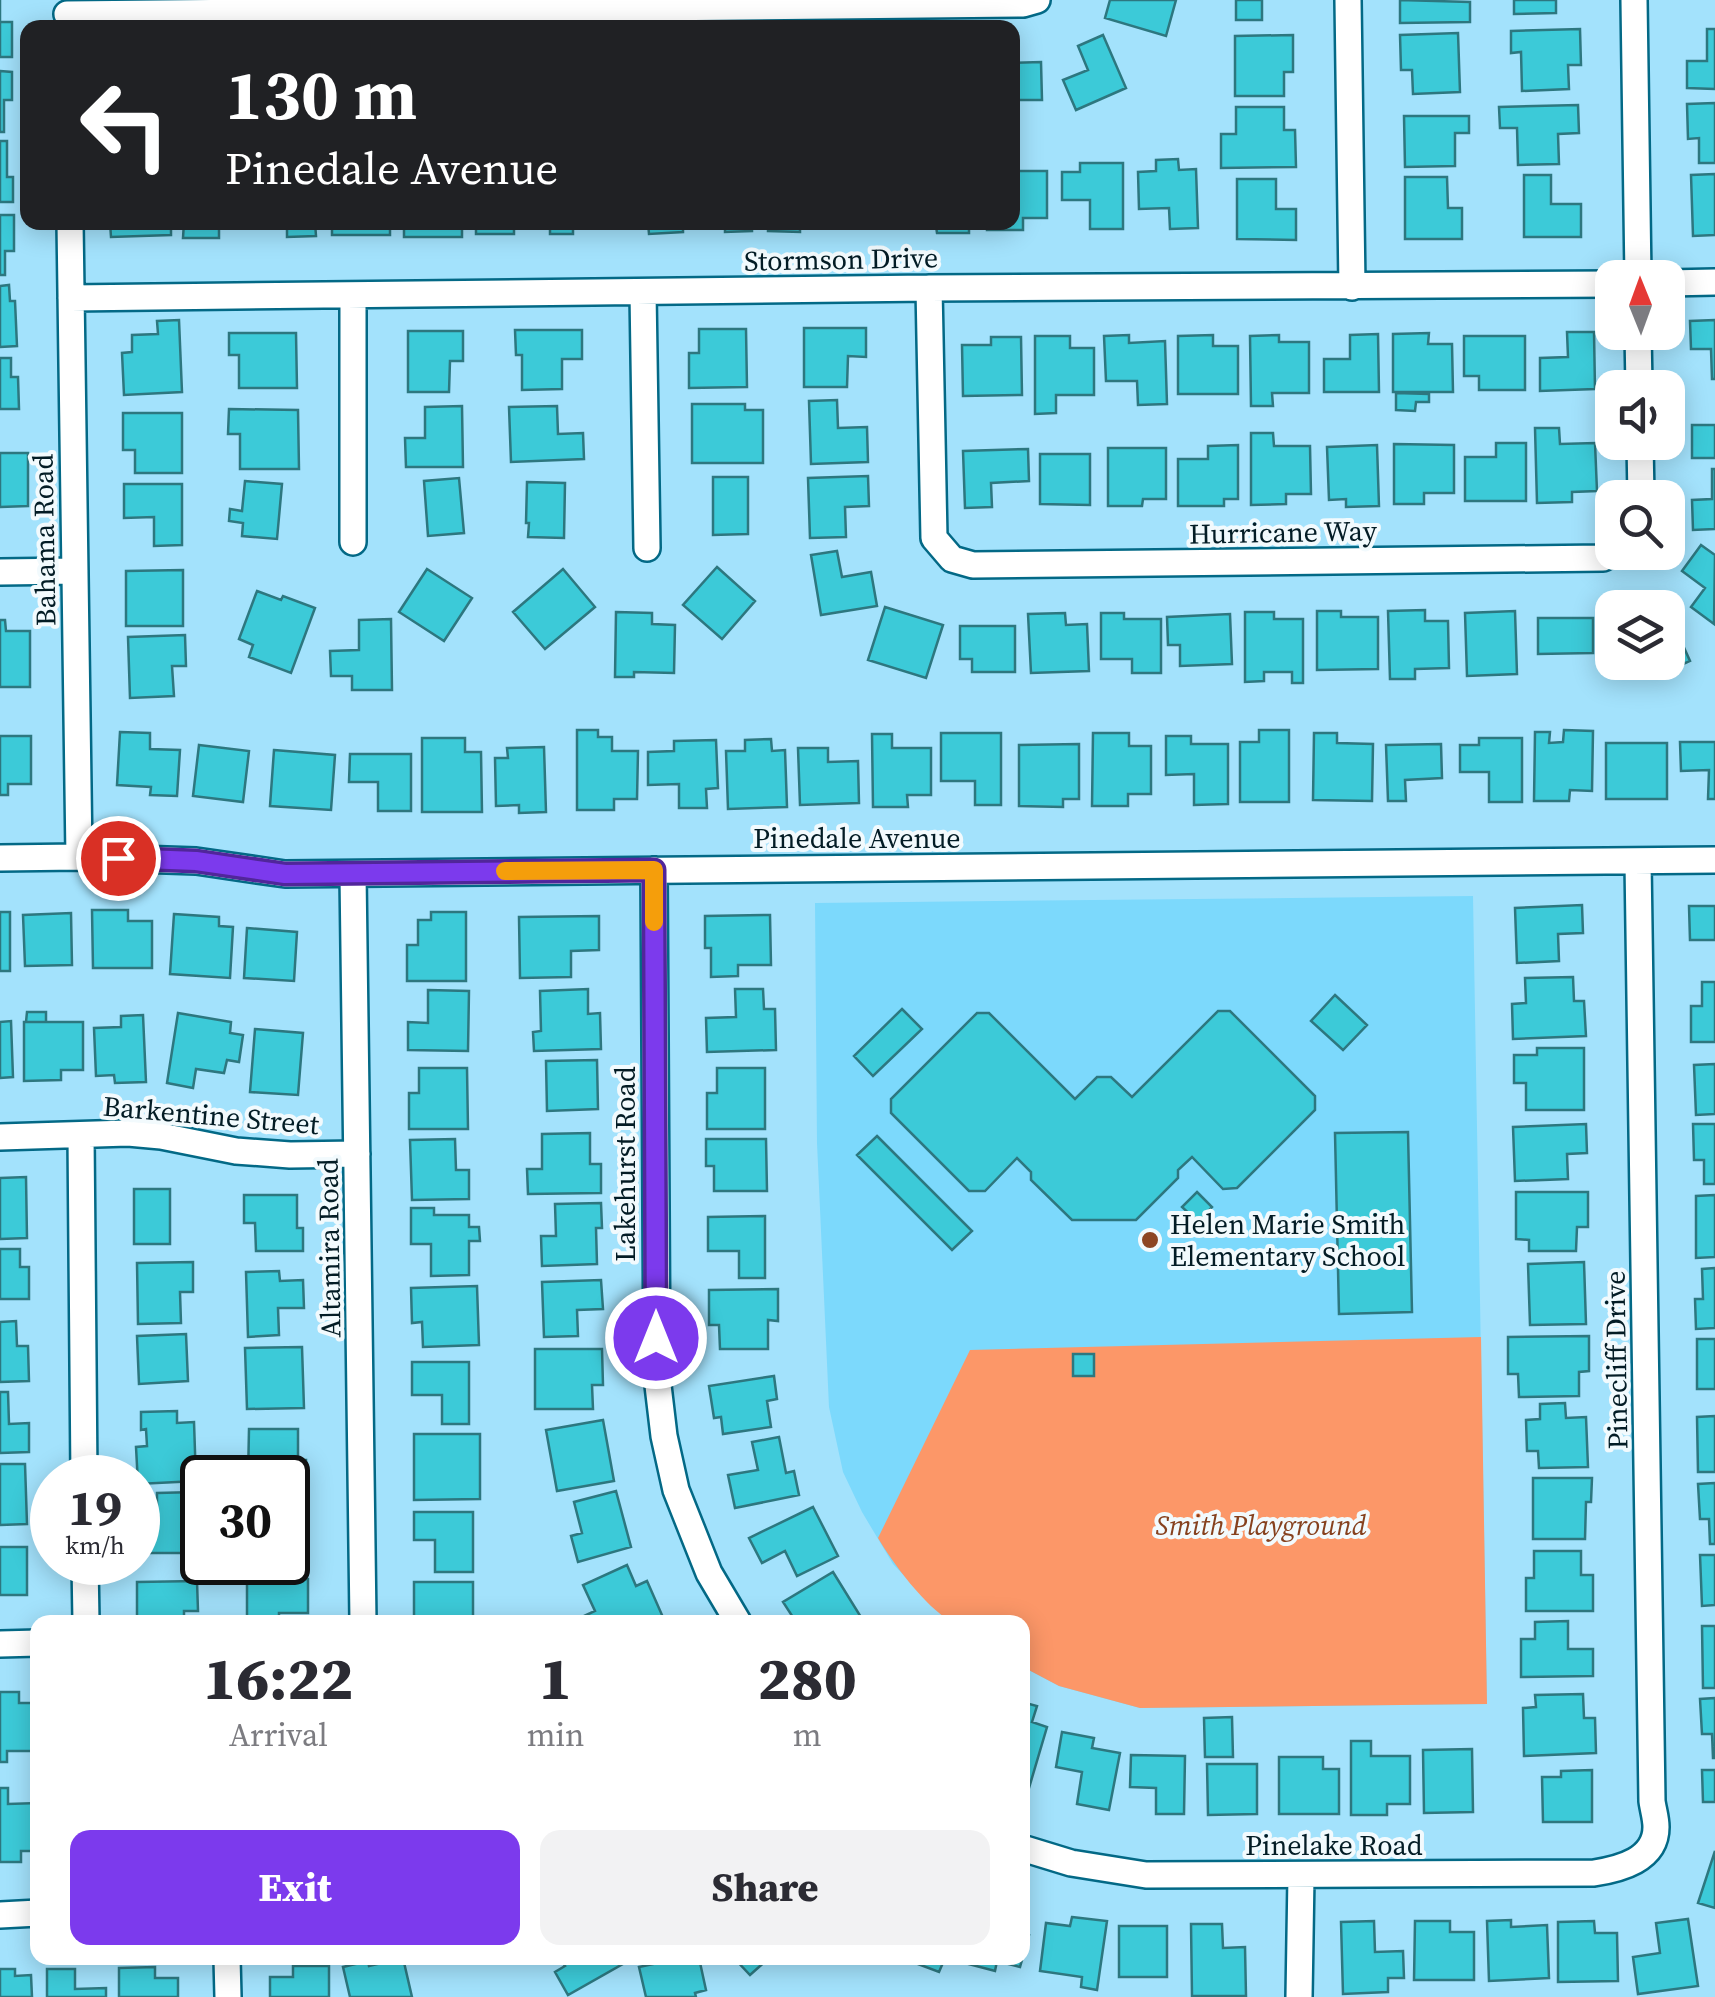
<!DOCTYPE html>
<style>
body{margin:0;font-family:"Source Serif 4",serif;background:#f2f2f3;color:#2b2b33;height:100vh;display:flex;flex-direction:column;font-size:38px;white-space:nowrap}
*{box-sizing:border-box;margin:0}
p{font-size:32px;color:#7c7c81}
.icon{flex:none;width:55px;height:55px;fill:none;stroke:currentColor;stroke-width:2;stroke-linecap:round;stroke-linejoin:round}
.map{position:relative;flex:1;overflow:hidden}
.details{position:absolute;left:30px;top:1615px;width:1000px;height:350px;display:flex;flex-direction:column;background:#fff;border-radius:20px;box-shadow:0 5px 25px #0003}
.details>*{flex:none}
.banner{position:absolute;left:20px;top:20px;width:1000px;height:210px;border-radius:20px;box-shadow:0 5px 25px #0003;background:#202124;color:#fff;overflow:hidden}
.needle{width:65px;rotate:359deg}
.buttons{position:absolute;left:1595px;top:260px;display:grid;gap:20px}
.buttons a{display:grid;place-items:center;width:90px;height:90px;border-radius:20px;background:#fff;box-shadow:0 5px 25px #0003;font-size:50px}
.speed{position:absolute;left:30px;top:1455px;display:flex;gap:20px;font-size:50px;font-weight:700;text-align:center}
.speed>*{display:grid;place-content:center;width:130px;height:130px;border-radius:50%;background:#fff;box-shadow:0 5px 25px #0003;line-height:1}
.speed small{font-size:25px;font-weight:400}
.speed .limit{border:5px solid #111;border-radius:15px;background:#fff;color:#111}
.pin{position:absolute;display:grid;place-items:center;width:85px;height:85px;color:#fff;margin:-42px;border:5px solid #fff;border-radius:50%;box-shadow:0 2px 10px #0007}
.me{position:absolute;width:110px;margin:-55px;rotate:0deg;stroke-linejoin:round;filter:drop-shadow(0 0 8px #0008)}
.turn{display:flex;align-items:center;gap:35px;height:210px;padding:0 40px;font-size:45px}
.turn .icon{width:130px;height:130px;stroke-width:2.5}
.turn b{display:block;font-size:70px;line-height:85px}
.eta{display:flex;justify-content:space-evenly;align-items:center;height:170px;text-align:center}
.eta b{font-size:60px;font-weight:800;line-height:70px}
.primary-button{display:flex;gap:20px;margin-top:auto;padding:20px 40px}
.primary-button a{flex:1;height:115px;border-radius:20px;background:#7c3aed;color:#fff;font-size:40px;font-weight:800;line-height:115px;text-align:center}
.primary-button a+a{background:#f2f2f3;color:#2b2b33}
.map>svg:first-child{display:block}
.built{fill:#7cd9fc}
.green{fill:#fc9768}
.building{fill:#3ccad8;stroke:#2d777f;stroke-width:2.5}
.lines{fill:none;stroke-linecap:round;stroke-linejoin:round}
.street-casing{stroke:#036986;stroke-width:30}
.street{stroke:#fff;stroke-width:25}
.route-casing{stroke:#51269a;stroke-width:25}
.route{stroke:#7c3aed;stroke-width:18}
.slow{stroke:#f59e0b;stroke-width:18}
.poi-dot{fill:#8d4623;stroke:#f2fafd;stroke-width:4}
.labels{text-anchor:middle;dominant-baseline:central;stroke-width:8;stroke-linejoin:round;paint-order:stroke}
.street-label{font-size:28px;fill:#031c25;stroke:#f2fafd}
.poi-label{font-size:28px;fill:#031c25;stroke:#f2fafd;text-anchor:start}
.park-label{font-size:28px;font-style:italic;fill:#86411e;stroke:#f2fafd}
</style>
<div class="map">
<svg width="1715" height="1997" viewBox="0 0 1715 1997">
<rect width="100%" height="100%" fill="#a3e2fc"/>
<path class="built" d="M1473 896 1487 1704 1140 1708 1059 1686 1023 1667 1022 1622H953L932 1605 893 1564 862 1512 843 1472 829 1407 817 1143 815 903Z"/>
<path class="green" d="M1481 1337 1487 1704 1140 1708 1059 1686 1023 1667 1022 1622C1008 1622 962 1626 951 1621 926 1608 892 1562 878 1538L970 1350Z"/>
<path class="building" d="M0 0V22H12V57H0Z
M1110 0H1176L1166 36 1105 18Z
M1236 0H1262V20H1236Z
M1400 0 1470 2V22L1400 23Z
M1514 0H1556V13L1514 14Z
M1580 29 1581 65H1568L1569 89 1522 91 1521 52 1511 53V31Z
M1707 29H1715V89L1687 88V61H1707Z
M1458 33 1460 92 1413 94 1412 70H1401L1400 35Z
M1103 35 1126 88 1076 110 1063 80 1088 70 1078 46Z
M1293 35V72H1284V96H1235V36Z
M1041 62 1042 100H1012V63Z
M0 71 12 72V100H4V132H0Z
M1715 103V163H1699V138L1688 139 1687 104Z
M1578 105 1579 133 1558 134 1559 164 1518 165 1517 128H1500L1499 107Z
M1236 107H1284V130H1295L1296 167 1221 168V134H1236Z
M1404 116H1469V133H1455V166L1405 167Z
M0 141H7V177H13V202H0Z
M1178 159 1179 170 1196 169 1198 228 1170 229 1169 208 1139 209 1138 172 1156 171V160Z
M1080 163H1123V229H1090V200H1062V172H1080Z
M1012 171H1047V218H1023V230H987V222H1012Z
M1715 174V235L1693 236 1691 175Z
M1524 175H1551V204H1581V237H1524Z
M1405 177H1447L1448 208H1462V239H1405Z
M1237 179H1276V209H1296V240L1237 239Z
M0 215H14V251H5V275H0Z
M110 222H171V235L111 237Z
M184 222H242V227H219V238H183Z
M287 222H315L316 236 287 237Z
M332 222H390V235H332Z
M404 222H462V237H404Z
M476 222H537V224H514V234H476Z
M550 222H609V227L573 228V234H550Z
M648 222H683V232L649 234Z
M725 222H752V231L725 232Z
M768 222H827V223H800V232L768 231Z
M841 222H900V227H841Z
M920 222H969V233H937L936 226H920Z
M9 285 10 301H15L17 346 0 347V286Z
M179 320 182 392 124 395 122 353 132 352V335L158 334 157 321Z
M1715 320V379H1712L1711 349H1691L1690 321Z
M804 328H866V357L848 356 847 387H804Z
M699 329H746L747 387 689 388V353H699Z
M515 330H582V359H562V389L522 390V355H516Z
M408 331H463V361H450L449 392H408Z
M1567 332H1594L1595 389 1540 391V358L1568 357Z
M229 333H296L297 388H239V355H229Z
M1429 333 1428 344H1452L1453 392H1393V334Z
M1378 334 1379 392H1324V359H1350V335Z
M1129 335V343L1165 341 1167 404 1138 405 1137 381H1106L1104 336Z
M1213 335V346H1238V394H1178V336Z
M1279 335V342H1309V393H1272L1273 406H1251L1250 336Z
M1035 336H1070V348H1094V395H1056V413L1035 414Z
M1464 336H1525V390H1479V376H1464Z
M991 337H1021L1022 395 963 396 962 345H991Z
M0 358H11V377H18L19 409H0Z
M1396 393 1429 394V402H1416L1415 411 1396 410Z
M837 400 838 428 867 427 868 462 811 464 809 401Z
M692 404H745V410H763V463H692Z
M462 406 463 467H406L405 438H425V407Z
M557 406 558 434 583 433 584 459 511 462 509 407Z
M229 409 298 410 299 469H240V434H228Z
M123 413H182V473H135V450H123Z
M1692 425H1715V458H1692Z
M1535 428H1559L1560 444 1595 443 1597 491 1572 492V502L1537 503Z
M1251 433H1273L1274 446H1310L1311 494H1286V504L1251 505Z
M1496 443H1526V501H1465V457H1496Z
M1394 444 1454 445V493H1424V504H1394Z
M1238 445V499H1224V506H1178V459H1208V446Z
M1377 445 1379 506 1346 507V499L1329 500 1327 447Z
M1108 448H1166V499H1143L1142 506H1108Z
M1028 449 1029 481 991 483 992 507 965 508 963 451Z
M0 453H28V506L0 507Z
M1040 454H1090V505L1040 504Z
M1712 469H1715V529L1693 530 1692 500 1712 499Z
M868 476 869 506 845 507 846 537 810 538 808 478Z
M713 477H748V534L713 535Z
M459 478 464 533 428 536 424 481Z
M245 481 282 484 277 539 242 536 243 523 229 521 230 509 242 511Z
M527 482 565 483 564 538 528 537 529 523H526Z
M124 484H182V545L154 546V517L124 518Z
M1701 545 1715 555 1714 624 1691 607 1705 588 1682 571Z
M837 551 842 577 871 572 877 606 821 615 811 555Z
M717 567 755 601 722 639 683 605Z
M427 569 472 598 444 641 399 612Z
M563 569 595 607 545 649 513 612Z
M183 570V626H126V571Z
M257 591 281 600 283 596 315 608 291 673 249 657 253 645 239 639Z
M885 607 943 625 926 678 868 660Z
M1425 610V621H1448L1449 668 1415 669V679H1390L1388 611Z
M1317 611H1341V617H1378V669L1317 670Z
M1515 611 1517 674 1467 676 1465 613Z
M616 612 652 613V624L675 625 674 673 634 672V677H615Z
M1245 612H1274V619H1303V683H1292V672H1264V681L1245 682Z
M1668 612 1690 661 1668 671 1665 662H1668Z
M1065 613 1066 625 1087 624 1089 671 1031 673 1028 614Z
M1101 613H1124V619H1161V673H1132V659H1101Z
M1230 614 1232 664 1180 666V645H1168L1167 617Z
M1538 618H1593V653L1538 654Z
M391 619 392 690H352V676H331L330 651 359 650V620Z
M0 620H5L6 631H30V687H0Z
M960 626H1015V672H972V659H960Z
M185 635 186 666H172L174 696 130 698 128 637Z
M577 730H598V737H612V751H638L637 799H614V810H577Z
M1259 730H1289V802H1240V742H1259Z
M1564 730 1593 731 1592 791 1570 790 1569 801H1534L1535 732H1550L1549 743 1563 742Z
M120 732 150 733V749L180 750 177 796 150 795 151 787 117 785Z
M941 733H1001V805H975V781H941Z
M1093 733H1129V746H1151V794H1128V806H1092Z
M1314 733H1337V743L1373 744 1372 801 1313 800Z
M872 734H892V748H931V795H907L908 807H873Z
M0 736H31V784H8V795H0Z
M1166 736H1191V744H1228V804L1194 805V774L1166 775Z
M422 738H465V752H481L482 812H422Z
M1479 738H1522V802H1489V772H1460V745H1479Z
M771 739 772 751 785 750 787 807 728 809 726 751H745V740Z
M716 740 718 788 706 789 707 808H679V784L648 785V752L674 751V741Z
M1680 742H1715V799H1708L1709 770 1681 771Z
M1606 743H1667V799H1606Z
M1079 744V799H1063V807L1019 806V745Z
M1441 744 1442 778 1405 780 1406 801H1388L1386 745Z
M199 745 249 751 243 802 193 796Z
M544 747 546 812 519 813V805L496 806 495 758H508L507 748Z
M798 748H828V762L858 761 859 803 800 805Z
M274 750 335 755 331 810 270 806Z
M350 754H411V811H378V782H349Z
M1582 905 1583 933 1558 934 1559 961 1517 963 1515 908Z
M1689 906H1715V940H1690Z
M92 910H128V921H152V968H93Z
M0 912H10V971H0Z
M431 912H466V981H407V945H418V920H431Z
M71 913 72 965 25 966 23 915Z
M174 914 219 917V926L233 927 230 978 170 974Z
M770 915 771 965H738V976L711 977V948H705V916Z
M599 916V950L571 951V977L520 978 519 917Z
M247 928 297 932 294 981 244 978Z
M1573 977 1574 1001H1584L1586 1036 1513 1039 1512 1004 1526 1003 1525 978Z
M1702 982H1715V1042H1691V1006H1702Z
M588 989V1014L600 1013 601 1049 534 1051 533 1032 541 1031 540 991Z
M735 989H763L764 1009H775L776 1050 707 1052 706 1018 736 1017Z
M428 990 469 991 468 1051 408 1050V1022L428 1023Z
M1335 995 1367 1025 1343 1050 1311 1021Z
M902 1009 922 1029 873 1076 854 1056Z
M1218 1011H1230L1315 1096V1110L1237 1188 1223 1189 1192 1157 1178 1170V1178L1136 1220H1072L1031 1180V1172L1017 1158 985 1191H969L891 1113V1099L977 1013H989L1075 1099 1097 1077H1111L1132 1097Z
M27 1012H46V1022H26Z
M178 1013 231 1022 230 1033 243 1035 239 1062 227 1060 224 1073 196 1069 193 1088 167 1083Z
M143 1015 146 1082 115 1083 114 1075 96 1076 94 1028 121 1027V1016Z
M11 1021 13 1077 0 1078V1022Z
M24 1022H83V1070H61V1080L24 1081Z
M255 1029 303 1033 298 1095 250 1092Z
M1537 1048H1584V1110H1526V1083H1514V1055H1537Z
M597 1060 598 1109 547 1111 546 1061Z
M1715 1064V1114L1696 1115 1694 1065Z
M419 1068H467L468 1129H409V1093H419Z
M717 1068H765V1129H707V1093H717Z
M1586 1124 1587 1153 1567 1154 1568 1179 1515 1181 1513 1127Z
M1693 1124H1715V1184H1704V1160H1694Z
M1408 1132 1412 1312 1339 1314 1335 1133Z
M590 1133V1164H601V1193L528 1194 527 1169H542V1134Z
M877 1136 972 1231 952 1250 857 1155Z
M455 1139 456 1170H469V1199L412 1200 410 1140Z
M706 1139H766L767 1191H714V1166H706Z
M26 1177 27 1238 0 1239V1178Z
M134 1189H170V1244H134Z
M1197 1192 1212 1207 1198 1222 1182 1207Z
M1516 1192H1588V1227H1577L1576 1251H1529V1240L1516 1239Z
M244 1195H297V1228H303V1251H256L255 1223H244Z
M1715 1195V1257L1696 1258V1196Z
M601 1203 602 1228H596L597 1264 542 1266 541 1236H556L555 1204Z
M411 1208H434V1215H469V1227H479L480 1241H469V1275L431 1276V1244H411Z
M765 1216V1278H739V1251H708V1217Z
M0 1249H20V1267H29V1299H0Z
M193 1262V1292H180L181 1323 138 1324 137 1263Z
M1584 1262 1586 1324 1530 1325 1528 1264Z
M1715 1268V1328L1696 1329 1695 1299H1703L1702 1269Z
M279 1271 280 1281 303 1280 304 1308H278L279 1335 248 1337 246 1272Z
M601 1280 603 1309 577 1310 578 1336 544 1337 542 1282Z
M477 1286 479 1345 423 1347 422 1322 412 1323 411 1288Z
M778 1289V1321L768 1320V1349H720L719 1325H709V1290Z
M16 1321 17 1346H28L29 1381 0 1382V1322Z
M186 1334 188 1381 139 1384 137 1336Z
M1589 1336V1371L1579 1372V1396L1519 1397 1518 1374H1508V1337Z
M1697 1339H1715V1389H1697Z
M302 1347 304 1408 247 1409 245 1348Z
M535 1349H602L603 1385H592L593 1409H535Z
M1073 1354H1094V1376H1073Z
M412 1362H469V1424H442V1395H412Z
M774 1376 777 1399 767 1401 771 1427 723 1434 721 1417 714 1418 709 1386Z
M0 1392H8L9 1424 29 1423V1452L0 1453Z
M1565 1403 1566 1418 1586 1417 1588 1467 1539 1468 1538 1451H1527L1526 1420 1540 1419V1404Z
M177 1411V1423L194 1422 196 1481 138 1484 136 1447 147 1446 146 1429 141 1430V1412Z
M1715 1416V1472H1698L1697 1417Z
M603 1420 614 1481 557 1491 546 1430Z
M249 1429H298V1460H306V1488H288V1478H248Z
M414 1434H480V1499L414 1500Z
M779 1437 786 1473 794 1471 799 1495 735 1508 728 1475 758 1470 752 1442Z
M0 1464H25L27 1524 0 1525Z
M1533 1478H1592L1591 1502H1586L1585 1539H1533Z
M1715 1483V1544H1710L1709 1519H1700L1698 1484Z
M616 1491 631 1547 578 1562 571 1536 582 1533 574 1502Z
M196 1492V1553H138V1523H157V1493Z
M813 1507 838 1556 797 1576 785 1551 762 1563 749 1538Z
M414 1512H473V1572H435V1540H414Z
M288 1527H307V1555H288Z
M0 1547H27V1595H0Z
M1534 1551H1581V1575H1593V1611H1526V1578H1534Z
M1700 1555H1715V1605L1702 1606Z
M627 1565 636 1586 647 1581 662 1615 645 1622H584L582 1617 595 1611 583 1585Z
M833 1572 864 1622H796L783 1602Z
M247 1579H308V1613H279V1622H247Z
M197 1581 198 1611H184V1622H137V1582Z
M414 1582H473V1622H426V1619H414Z
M1568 1621V1649H1593V1676L1521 1677V1639H1535V1622Z
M1702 1626H1715V1688H1703Z
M0 1692H19V1703H38V1751H7V1762H0Z
M1583 1694 1584 1718H1595L1596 1753 1524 1756 1523 1708 1536 1707 1535 1695Z
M1715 1698V1758H1713L1712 1734H1702L1700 1699Z
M1022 1702 1037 1706 1032 1722 1047 1727 1029 1788 1022 1786Z
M1232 1717 1233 1757H1205L1204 1718Z
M1062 1732 1094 1738 1092 1748 1120 1753 1109 1810 1077 1804 1082 1772 1056 1767Z
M1351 1741H1371V1756H1410V1804H1387V1815H1351Z
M1472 1749 1473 1812 1424 1813 1423 1750Z
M1131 1755 1185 1756 1184 1814H1156V1788L1130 1787Z
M1279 1757H1323V1769H1339V1814H1279Z
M1207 1764H1257V1814L1208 1815Z
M1592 1770V1822H1543L1542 1777H1561V1771Z
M1702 1770H1715V1802H1703Z
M0 1788H8V1804L38 1803V1851H21V1862H0Z
M1715 1851V1908L1698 1903Z
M1072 1917 1107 1921 1097 1990 1081 1987 1082 1977 1040 1971 1046 1923 1070 1926Z
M1688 1919 1698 1986 1638 1994 1633 1957 1660 1953 1656 1923Z
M1511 1920V1927L1547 1925 1549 1978 1489 1981 1487 1921Z
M1374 1921 1375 1952 1403 1951 1404 1978H1388V1992L1343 1994 1341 1922Z
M1415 1921H1450V1932H1474V1980H1414Z
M1594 1921 1595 1933H1617L1618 1981 1558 1982V1922Z
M1191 1924H1222L1223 1948 1245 1947 1246 1996H1192Z
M1119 1926H1167V1977H1119Z
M1022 1933 1029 1935 1020 1967 997 1961 995 1971 965 1963 966 1958H1022Z
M403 1958 412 1997H350L343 1967 368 1961 369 1966Z
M559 1958H626L628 1961 568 1995 555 1972 565 1966Z
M652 1958H699L706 1990 695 1993 696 1997H646L639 1967 653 1964Z
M734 1958H769L750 1975Z
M902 1958H945L939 1972Z
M293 1966H329V1997H270V1977H293Z
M155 1967V1978H178V1997H119V1968Z
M0 1969H15V1976L31 1975 32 1997H0Z
M47 1969H75V1989L106 1988V1997H47Z"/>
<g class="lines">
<defs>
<path id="street" d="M1348 0 1352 287
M1634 0 1638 278
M67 14 1023 4 1037 0
M70 222 79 857
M1668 283 1715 282
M929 288 934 538 952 559 973 565 1603 558 1614 552
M643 292 647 548
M353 295V542
M71 298 929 288 1612 284
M1638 332 1639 388
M1640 442 1641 498
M0 572 75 571
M0 858 79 857 196 861 285 874 1715 860
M654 870 657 1377 664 1436 676 1490 709 1573 738 1622
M353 874 363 1622
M81 1135 84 1478
M0 1137 128 1133 161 1136 236 1151 290 1155 357 1154
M85 1562 86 1622
M0 1644 38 1643
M1022 1848 1071 1863 1146 1875 1594 1873C1620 1869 1656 1860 1656 1827 1656 1818 1653 1809 1652 1801L1638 862
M0 1915 38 1913
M227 1958 228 1997
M1299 1997 1301 1876"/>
</defs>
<use href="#street" class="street-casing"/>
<use href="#street" class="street"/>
</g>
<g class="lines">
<defs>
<path id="route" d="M118 858 196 861 285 874 654 870 656 1338"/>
</defs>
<use href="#route" class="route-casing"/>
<use href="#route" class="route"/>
<path class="slow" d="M505 871 654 870V922"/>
</g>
<circle class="poi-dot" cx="1150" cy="1240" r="10"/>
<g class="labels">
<g class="street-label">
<text transform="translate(841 259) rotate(-1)">Stormson Drive</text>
<text transform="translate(1283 532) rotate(-1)">Hurricane Way</text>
<text transform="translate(44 540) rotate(-91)">Bahama Road</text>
<text x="857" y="838">Pinedale Avenue</text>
<text transform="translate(211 1115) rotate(5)">Barkentine Street</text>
<text transform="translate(625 1164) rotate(-90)">Lakehurst Road</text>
<text transform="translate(329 1248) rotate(-91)">Altamira Road</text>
<text transform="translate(1616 1360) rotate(-91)">Pinecliff Drive</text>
<text x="1334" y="1845">Pinelake Road</text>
</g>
<g class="poi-label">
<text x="1170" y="1224">Helen Marie Smith<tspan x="1170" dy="32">Elementary School</tspan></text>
</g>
<g class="park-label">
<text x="1261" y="1525">Smith Playground</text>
</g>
</g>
</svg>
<div class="buttons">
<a><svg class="needle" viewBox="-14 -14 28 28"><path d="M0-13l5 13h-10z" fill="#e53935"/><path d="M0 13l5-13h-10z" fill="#7c7c81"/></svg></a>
<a><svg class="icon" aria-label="sound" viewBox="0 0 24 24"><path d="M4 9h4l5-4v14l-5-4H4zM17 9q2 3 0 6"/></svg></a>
<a><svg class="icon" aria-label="search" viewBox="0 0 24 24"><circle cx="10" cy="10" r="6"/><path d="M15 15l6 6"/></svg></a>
<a><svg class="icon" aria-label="layers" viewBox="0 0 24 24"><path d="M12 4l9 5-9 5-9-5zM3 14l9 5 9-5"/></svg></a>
</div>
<div class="speed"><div>19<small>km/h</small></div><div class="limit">30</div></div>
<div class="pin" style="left:118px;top:858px;background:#d93025"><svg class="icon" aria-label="arrive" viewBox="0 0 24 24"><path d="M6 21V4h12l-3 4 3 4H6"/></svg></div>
<svg class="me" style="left:656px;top:1338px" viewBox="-20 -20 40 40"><circle r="17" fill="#7c3aed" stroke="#fff" stroke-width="3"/><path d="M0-11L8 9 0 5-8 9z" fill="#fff"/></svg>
<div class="banner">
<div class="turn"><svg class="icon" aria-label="left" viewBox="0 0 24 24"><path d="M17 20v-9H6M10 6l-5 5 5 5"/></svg><div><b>130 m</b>Pinedale Avenue</div></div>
</div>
<section class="details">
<div class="eta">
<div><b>16:22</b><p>Arrival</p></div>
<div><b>1</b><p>min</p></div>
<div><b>280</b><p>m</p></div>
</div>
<div class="primary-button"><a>Exit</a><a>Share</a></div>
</section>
</div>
